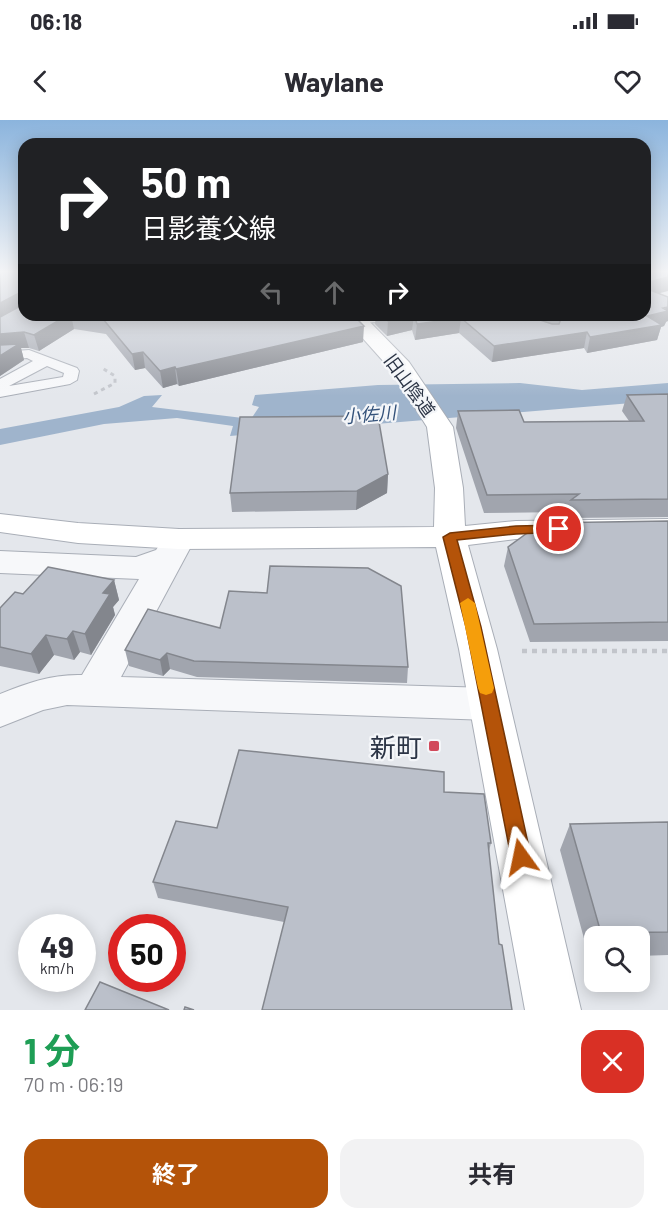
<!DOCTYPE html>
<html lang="ja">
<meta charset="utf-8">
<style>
body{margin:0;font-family:Barlow,"Noto Sans JP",sans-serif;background:#f2f2f3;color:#2b2b33;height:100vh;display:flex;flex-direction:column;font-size:22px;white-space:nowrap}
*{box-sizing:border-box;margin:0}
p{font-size:20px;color:#7c7c81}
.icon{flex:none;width:33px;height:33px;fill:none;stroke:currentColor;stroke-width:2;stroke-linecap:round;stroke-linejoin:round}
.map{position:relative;height:890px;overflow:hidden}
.sheet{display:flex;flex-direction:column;background:#fff;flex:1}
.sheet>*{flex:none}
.hud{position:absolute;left:18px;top:18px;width:633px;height:183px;border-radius:18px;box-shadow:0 3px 15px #0003;background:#202124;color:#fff;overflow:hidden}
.controls{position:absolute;left:584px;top:806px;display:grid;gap:12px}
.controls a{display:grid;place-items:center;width:66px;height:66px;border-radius:12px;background:#fff;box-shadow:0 3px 15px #0003;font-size:30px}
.speed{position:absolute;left:18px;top:794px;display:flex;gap:12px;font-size:30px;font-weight:700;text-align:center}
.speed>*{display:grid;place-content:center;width:78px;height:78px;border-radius:50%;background:#fff;box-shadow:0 3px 15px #0003;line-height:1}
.speed small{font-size:15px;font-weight:400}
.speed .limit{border:9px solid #d22;background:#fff;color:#111}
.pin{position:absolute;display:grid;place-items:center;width:51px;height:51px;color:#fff;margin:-26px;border:3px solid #fff;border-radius:50%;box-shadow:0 2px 6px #0007}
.me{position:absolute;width:66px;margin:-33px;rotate:348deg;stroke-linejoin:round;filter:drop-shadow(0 0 4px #0008)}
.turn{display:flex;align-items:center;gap:21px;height:126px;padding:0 24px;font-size:27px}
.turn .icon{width:78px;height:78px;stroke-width:2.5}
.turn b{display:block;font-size:42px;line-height:51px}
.lanes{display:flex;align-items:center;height:57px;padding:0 24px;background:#0003;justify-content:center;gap:30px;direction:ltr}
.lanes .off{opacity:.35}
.round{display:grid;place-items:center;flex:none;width:63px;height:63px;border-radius:18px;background:#f2f2f3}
.overview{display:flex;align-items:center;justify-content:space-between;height:102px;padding:0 24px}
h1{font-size:36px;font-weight:700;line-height:45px;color:#1e9e55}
.action{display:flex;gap:12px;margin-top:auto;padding:12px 24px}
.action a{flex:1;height:69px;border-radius:18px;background:#b45309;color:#fff;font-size:24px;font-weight:700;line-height:69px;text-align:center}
.action a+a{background:#f2f2f3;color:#2b2b33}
.status{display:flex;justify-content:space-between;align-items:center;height:42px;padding:0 30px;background:#fff;direction:ltr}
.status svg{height:16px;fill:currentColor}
header{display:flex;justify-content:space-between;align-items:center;height:78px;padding:0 24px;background:#fff;font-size:27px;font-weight:700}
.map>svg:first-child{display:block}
.water{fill:#9fb4cc}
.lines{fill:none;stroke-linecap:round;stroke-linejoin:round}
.lane-casing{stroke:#a9aeb7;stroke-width:2}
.street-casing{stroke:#a9aeb7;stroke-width:2}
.secondary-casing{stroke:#a9aeb7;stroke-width:2}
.path-far1{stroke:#c2c5cb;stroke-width:3;stroke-dasharray:4 4;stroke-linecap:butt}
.path{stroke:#c2c5cb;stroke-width:4.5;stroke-dasharray:5 5;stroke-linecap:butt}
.lane{fill:#f7f8fa;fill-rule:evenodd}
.street{fill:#f7f8fa;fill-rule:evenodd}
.secondary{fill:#fff;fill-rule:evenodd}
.wall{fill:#a1a5ae}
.shaded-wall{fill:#83868d}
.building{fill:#bbc0ca;stroke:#83868d;stroke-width:1.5}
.route{fill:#b45309;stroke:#753606;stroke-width:1.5}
.slow{fill:#f59e0b}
.poi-dot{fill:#d1495b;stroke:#f4f6f9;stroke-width:2}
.labels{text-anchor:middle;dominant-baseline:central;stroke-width:4.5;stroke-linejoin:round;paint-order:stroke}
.far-street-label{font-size:18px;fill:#2b3445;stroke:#f4f6f9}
.far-water-label{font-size:18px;font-style:italic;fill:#34527a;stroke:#f4f6f9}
.near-poi-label{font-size:26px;fill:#2b3445;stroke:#f4f6f9;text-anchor:end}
</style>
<div class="status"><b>06:18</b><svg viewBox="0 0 49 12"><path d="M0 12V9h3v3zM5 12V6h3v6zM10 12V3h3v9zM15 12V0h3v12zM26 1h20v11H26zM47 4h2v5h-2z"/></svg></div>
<header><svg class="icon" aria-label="back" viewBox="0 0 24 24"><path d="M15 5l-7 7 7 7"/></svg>Waylane<svg class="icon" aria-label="heart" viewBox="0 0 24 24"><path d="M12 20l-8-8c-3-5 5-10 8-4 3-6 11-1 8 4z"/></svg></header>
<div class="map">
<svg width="668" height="890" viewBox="0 0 668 890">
<rect width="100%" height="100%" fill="#e4e7ec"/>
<path class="water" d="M520 263 582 270 668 263V280L230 316 233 306 177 298 104 304 0 325V309L119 287 144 276 162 275 152 287 251 299 259 287 252 285 255 275 378 265Z"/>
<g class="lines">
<defs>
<path id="lane" d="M367 195H403C396 201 358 206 352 200L353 197Z
M29 230 77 248 79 251 77 260 70 264 0 277V259L33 241 27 238 0 240V232ZM47 246 64 253 63 257 9 266Z"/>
<path id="street" d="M179 409 190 412 195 419 121 557 489 568 503 573 509 584 503 595 489 600 67 585 43 590 0 607V574C27 563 53 554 82 555L139 459 0 453V431L136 437 156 430 168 412Z"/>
<path id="secondary" d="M342 195H363L409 242 453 307 463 368 465 406 516 401 668 399V417L516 419 468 425 497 529 581 890H525L459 529 436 427 179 429 78 423 0 412V394L78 403 179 409 434 407 435 368 427 307 392 251Z"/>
</defs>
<use href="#lane" class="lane-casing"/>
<use href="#street" class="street-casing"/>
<use href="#secondary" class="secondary-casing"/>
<path class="path-far1" d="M94 274 115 263V256L102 248"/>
<path class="path" d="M522 531H668"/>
<use href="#lane" class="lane"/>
<use href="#street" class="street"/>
<use href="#secondary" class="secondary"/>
</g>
<path class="wall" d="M0 151H24V195H353L363 222 179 266 177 264 163 268 145 248 135 250 106 214 74 209 39 231 29 228H21L24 240 0 256Z
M658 173 666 202 664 206 661 207 657 220 587 233 584 228 492 242 459 213 415 220 412 210 387 216 375 204 376 195H645Z
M668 274V397L567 398 568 392 484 393 456 308 458 291 524 302 629 301 622 291 627 275Z
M388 354 387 373 356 390 232 392 230 373Z
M668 401V521L530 522 504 446 508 427Z
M114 460 119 480 113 487 115 495 91 535 80 532 74 540 54 535 39 554 0 546V488L23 474Z
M220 508 408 547 407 563 197 557 170 549 163 556 129 546 125 530Z
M444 672 491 723 489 731 284 802 158 778 153 762 217 708Z
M668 702V835L639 836V816H594V837H589L560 730 570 704Z"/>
<path class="shaded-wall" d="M668 157V171L645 177V163Z
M19 173 23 188 0 200V183Z
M668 187V201L666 202 664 206 661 207 657 220 587 233 590 217 647 196Z
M68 195H71L74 209 39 231 34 215Z
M414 195 412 210 387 216 388 201Z
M461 198 459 213 415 220 417 204Z
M364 206 363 222 179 266 176 249Z
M24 212 29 228H21L24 240 0 256V214Z
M587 212 584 228 492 242 494 226Z
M143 232 145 248 135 250 132 234Z
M175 247 177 264 163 268 160 251Z
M388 354 387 373 356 390 357 371Z
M114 460 119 480 113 487 115 495 91 535 85 514 103 473Z
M73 511 80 532 74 540 67 519Z
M46 515 54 535 39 554 31 534Z
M167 533 170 549 163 556 160 540Z"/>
<path class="building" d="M0 151H24V178H22V174L19 173 0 183Z
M645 151H668V157L645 163Z
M645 168 668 177V187L663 188 668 191 647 196 662 205 590 217 587 212 494 226 461 198 417 204 414 195H525L552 204H559L561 199 557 195H645Z
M24 184V195H68L34 215 24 212 0 214V197Z
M80 195H353L364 206 176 249 175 247 160 251 143 232 132 234 103 199Z
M382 195H413L388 201Z
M19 224 0 236V225Z
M668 274V379L571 380 579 374 487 375 458 291 519 290 524 302 644 301 627 275Z
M378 296 388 354 357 371 230 373 240 297Z
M668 401V502L534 504 508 427 541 403Z
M270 446 368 448 401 466 408 547 194 541 167 533 160 540 125 530 148 489 220 508 229 471 267 473Z
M48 447 114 460 103 473 110 474 85 514 73 511 67 519 46 515 31 534 0 527V488L15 472 23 474Z
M239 630 444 652V672L484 674 491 723H488L499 824 502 825 512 890H262L288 787 153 762 176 701 217 708Z
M668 702V812L601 813 570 704Z
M100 862 169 890H85Z
M185 887 194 890H184Z"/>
<linearGradient id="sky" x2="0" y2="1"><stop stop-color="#8bb4dd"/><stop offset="0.55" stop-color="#f3f4f6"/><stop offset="1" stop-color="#f3f4f6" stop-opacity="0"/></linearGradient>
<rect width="668" height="276" fill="url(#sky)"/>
<path class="route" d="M559 405 566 409 564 412 516 414 457 420 481 507 531 737 528 744 521 746 514 744 511 737 466 507 443 417 450 413 516 406Z"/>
<path class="slow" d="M468 478 475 483 494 568 492 573 486 575 480 573 478 568 460 483Z"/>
<rect class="poi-dot" x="428" y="620" width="12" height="12" rx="3"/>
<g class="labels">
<g class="far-street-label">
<text transform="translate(410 265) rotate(54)">旧山陰道</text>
</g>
<g class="far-water-label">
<text transform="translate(369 294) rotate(-5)">小佐川</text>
</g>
<g class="near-poi-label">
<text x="422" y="626">新町</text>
</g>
</g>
</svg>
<div class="controls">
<a><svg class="icon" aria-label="search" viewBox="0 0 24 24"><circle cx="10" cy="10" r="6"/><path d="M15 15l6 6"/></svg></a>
</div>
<div class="speed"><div>49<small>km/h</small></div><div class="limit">50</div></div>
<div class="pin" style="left:559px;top:409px;background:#d93025"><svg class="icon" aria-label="arrive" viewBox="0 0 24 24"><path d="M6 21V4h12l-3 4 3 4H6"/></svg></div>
<svg class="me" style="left:521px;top:737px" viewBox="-20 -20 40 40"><path d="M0-17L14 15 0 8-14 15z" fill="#b45309" stroke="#fff" stroke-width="4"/></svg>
<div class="hud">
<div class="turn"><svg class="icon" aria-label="right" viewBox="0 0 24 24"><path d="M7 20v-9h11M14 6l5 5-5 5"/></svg><div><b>50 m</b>日影養父線</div></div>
<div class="lanes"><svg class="icon off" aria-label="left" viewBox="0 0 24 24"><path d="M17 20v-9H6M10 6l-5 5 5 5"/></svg><svg class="icon off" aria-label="ahead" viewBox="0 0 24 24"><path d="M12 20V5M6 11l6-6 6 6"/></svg><svg class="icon" aria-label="right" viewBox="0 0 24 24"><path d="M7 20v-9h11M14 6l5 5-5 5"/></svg></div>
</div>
</div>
<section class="sheet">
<div class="overview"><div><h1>1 分</h1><p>70 m · 06:19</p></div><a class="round" style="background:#d93025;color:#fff"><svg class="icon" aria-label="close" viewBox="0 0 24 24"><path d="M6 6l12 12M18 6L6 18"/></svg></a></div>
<div class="action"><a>終了</a><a>共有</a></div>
</section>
